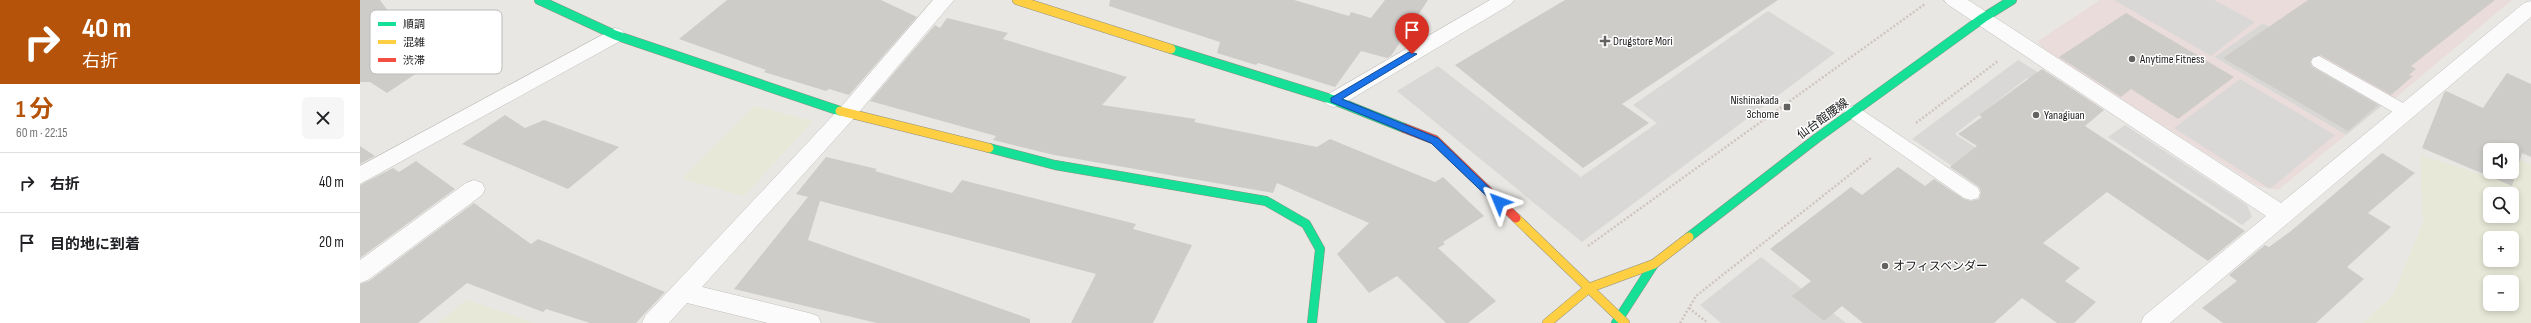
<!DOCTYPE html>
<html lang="ja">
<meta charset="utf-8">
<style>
body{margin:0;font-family:"Sofia Sans Condensed","Noto Sans JP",sans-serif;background:#f6f6f6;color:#202124;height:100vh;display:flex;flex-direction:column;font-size:15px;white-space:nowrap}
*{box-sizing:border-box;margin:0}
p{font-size:13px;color:#757577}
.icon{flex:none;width:22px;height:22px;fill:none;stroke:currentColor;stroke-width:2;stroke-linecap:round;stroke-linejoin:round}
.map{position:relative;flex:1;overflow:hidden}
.sheet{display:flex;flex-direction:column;background:#fff;width:360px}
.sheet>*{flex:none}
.top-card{background:#b45309;color:#fff;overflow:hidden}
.fabs{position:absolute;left:2123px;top:143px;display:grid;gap:8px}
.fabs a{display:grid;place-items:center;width:36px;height:36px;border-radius:6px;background:#fff;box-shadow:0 2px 6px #0003;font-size:20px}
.pin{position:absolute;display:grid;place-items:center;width:34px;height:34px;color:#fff;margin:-41px -17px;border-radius:50% 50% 50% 0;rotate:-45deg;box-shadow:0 0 4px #0007}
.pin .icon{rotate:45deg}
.me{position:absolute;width:44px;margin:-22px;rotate:314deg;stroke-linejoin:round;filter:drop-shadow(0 0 3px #0008)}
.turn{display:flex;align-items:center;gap:14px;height:84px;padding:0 16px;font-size:18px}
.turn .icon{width:52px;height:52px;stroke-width:2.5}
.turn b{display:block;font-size:28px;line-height:34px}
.round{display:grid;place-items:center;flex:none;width:42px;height:42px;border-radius:6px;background:#f6f6f6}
.summary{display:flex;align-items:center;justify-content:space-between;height:68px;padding:0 16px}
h1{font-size:24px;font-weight:700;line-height:30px;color:#b45309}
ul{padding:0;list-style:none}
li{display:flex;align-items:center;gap:12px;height:60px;padding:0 16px;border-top:1px solid #e0e0e0}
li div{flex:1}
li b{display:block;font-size:15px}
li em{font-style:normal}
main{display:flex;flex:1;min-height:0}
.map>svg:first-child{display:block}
.residential{fill:#d8d7d5}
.commercial{fill:#eadcda}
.farmland{fill:#e7e8d7;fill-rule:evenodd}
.parking{fill:#d9d8d7}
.building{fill:#ceccc9;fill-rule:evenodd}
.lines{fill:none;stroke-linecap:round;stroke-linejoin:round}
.lane-casing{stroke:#c0bfbe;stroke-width:1}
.street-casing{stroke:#c0bfbe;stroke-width:1}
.fast-casing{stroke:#8f907e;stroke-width:10}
.slow-casing{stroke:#8f907e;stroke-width:10}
.jam-casing{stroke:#8f907e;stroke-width:10}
.path{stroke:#cfc4c2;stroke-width:2.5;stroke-dasharray:2 2;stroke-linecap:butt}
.lane{fill:#fcfbfb;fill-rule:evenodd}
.street{fill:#fcfbfb;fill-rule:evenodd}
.fast{stroke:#16e098;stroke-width:9}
.slow{stroke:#ffcf43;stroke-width:9}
.jam{stroke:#f24e42;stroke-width:9}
.route{fill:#1a73e8;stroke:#114b97}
.poi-dot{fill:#636261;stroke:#fff;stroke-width:1.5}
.labels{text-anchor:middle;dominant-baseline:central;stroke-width:3;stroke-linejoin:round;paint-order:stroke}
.poi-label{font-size:12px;fill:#1b1b1b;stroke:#fff;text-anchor:start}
.street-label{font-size:12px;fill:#1b1b1b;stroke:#fff}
.key{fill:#fff;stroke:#bbb;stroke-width:1}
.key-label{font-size:11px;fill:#1b1b1b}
</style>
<main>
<section class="sheet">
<div class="top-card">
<div class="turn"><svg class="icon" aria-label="right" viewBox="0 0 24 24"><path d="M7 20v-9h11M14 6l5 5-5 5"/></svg><div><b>40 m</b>右折</div></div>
</div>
<div class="summary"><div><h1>1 分</h1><p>60 m · 22:15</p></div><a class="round"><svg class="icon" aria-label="close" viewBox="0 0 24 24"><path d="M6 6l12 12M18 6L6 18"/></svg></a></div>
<ul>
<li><svg class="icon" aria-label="right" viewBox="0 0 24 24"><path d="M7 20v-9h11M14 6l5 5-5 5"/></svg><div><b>右折</b></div><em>40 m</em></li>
<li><svg class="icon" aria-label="arrive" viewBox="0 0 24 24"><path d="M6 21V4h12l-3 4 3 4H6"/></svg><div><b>目的地に到着</b></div><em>20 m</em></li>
</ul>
</section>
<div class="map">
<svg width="2171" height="323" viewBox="0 0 2171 323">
<rect width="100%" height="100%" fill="#e9e7e3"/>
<path class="residential" d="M1903 23 1962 57 1955 63 2025 103 1986 135 1854 57Z"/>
<path class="commercial" d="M1740 0H2152L2034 99 1903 23 1854 57 1986 135 1918 190 1898 186 1683 49 1678 41Z"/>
<path class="farmland" d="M394 106 453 121 384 196 322 179Z
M2060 155 2129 177 2131 172H2152V158L2171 164V323H2003L2033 295 2063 223ZM2130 194H2152V216H2130ZM2130 238H2152V260H2130ZM2130 282H2152V304H2130Z
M107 300H108L174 323H78Z"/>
<path class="parking" d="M1754 0H1854L1895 22 1851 56Z
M1408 11 1475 53 1222 242 1037 91 1078 66 1221 177 1297 123 1273 105Z
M1658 60 1742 111 1733 118 1667 78 1595 134 1643 166 1620 185 1552 139Z
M1880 79 1975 135 1910 189 1814 128Z
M1765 125 1887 205 1892 217 1882 225 1748 137Z
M1401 257 1486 323H1361L1340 305Z"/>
<path class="building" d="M0 0H20L42 30 19 42 69 65 27 93 10 82H0Z
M367 0H521L557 17 489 95 469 89 466 91 404 72 406 70 319 39Z
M750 0H934L989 16 991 12 1011 18 1025 0H1068L1031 56 1027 58 1001 51 975 87 898 63 896 65 857 53 860 42 749 6Z
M1205 0H1418L1262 104 1289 123 1223 168 1095 65Z
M1948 0H2135L2051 66 2056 69 2049 75 2053 76 2031 95 1960 55 1952 57 1950 63 1952 67 2018 105 1988 131 1863 58Z
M1766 13 1874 77 1818 119 1771 89 1761 97 1699 57Z
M587 18 648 33 643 39 767 77 742 105 836 119 834 122 957 147 970 139 1075 182 1083 177 1124 216 1083 242 1085 244 1078 248 1136 301 1108 323H1086L1037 276 1009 293 977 254 1009 223 917 183 913 193 694 155 633 140 636 136 510 101 575 25 580 28Z
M1682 69 1744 110 1725 126 1885 231 1848 261 1747 192 1683 243 1720 268 1705 281 1736 302 1714 323H1697L1662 298 1634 323H1503L1482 306 1464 321 1432 296 1451 281 1410 249 1491 187 1502 195 1538 167 1565 186 1574 179 1604 199 1611 201 1619 199 1621 192 1619 187 1590 167 1617 146 1598 134 1622 117 1619 115Z
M2147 73 2171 84V157L2162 153 2152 186 2062 148 2084 93 2086 91 2123 108ZM2130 150H2152V172H2130Z
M145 115 165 128 184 120 259 147 208 189 102 144Z
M0 146 15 156 0 164Z
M2022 153 2055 173 2008 213 2031 227 1987 267 2004 279 1956 323H1863L1842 308 1877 281 1869 275 1905 245 1909 247 1931 231Z
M466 157 517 169 515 171 592 193 602 180 776 224 773 229 832 245 793 323H711L736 274 460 201 448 240 670 319V323H517L374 289 448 197 436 194Z
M56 161 95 189 0 258V185L33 168 39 172Z
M114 203 171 244 178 239 305 292 276 323H230L186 309 183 312 107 283 58 323H0V284L9 281Z"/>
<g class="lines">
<defs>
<path id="lane" d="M1959 56 2052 108 2055 112 2052 116 2046 118 2040 116 1953 66 1951 62 1953 58Z
M1493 106 1499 108 1618 188 1620 193 1618 198 1611 200 1604 198 1487 116 1484 112 1487 108Z"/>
<path id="street" d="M573 0H594L494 118 342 287 449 313 458 316 461 323H408L327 303 309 323H282L285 316 480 108Z
M1130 0H1154L1151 4 981 105 974 107 967 105 964 100 967 95Z
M1584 0H1608L1921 203 2164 3 2171 1V17L1810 323H1781L1784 316 1906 216 1587 4Z
M255 28 262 30 265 35 262 40 0 184V166Z
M114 180 122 183 125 189 122 195 8 280 0 283V260L106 183Z"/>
<path id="fast" d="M179 0 255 35 480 111
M811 49 974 100 1044 128
M629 148 695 165 906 201 946 224 960 249 952 323
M1329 237 1457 138 1623 18 1652 0
M1256 323 1294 264"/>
<path id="slow" d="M657 0 811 49
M480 111 629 148
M1156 218 1265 323
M1187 323 1229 288 1294 264 1329 237"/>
<path id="jam" d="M1044 128 1075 140 1156 218"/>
</defs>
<use href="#lane" class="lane-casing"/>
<use href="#street" class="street-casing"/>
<use href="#fast" class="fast-casing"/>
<use href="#slow" class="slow-casing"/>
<use href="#jam" class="jam-casing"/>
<path class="path" d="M1556 123 1638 61
M1228 246 1565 4
M1329 308 1348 323
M1320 323 1336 296 1511 158"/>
<use href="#lane" class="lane"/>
<use href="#street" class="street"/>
<use href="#fast" class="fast"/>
<use href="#slow" class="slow"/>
<use href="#jam" class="jam"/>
</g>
<path class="route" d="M1049 52 1057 54 982 99 1078 138 1142 200V205H1136L1071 143 971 102V98Z"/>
<g class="poi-dot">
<path d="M1243 35h4v4h4v4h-4v4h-4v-4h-4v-4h4z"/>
<circle cx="1772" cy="59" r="4"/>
<rect x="1423" y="103" width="8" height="8" rx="2"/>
<circle cx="1676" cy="115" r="4"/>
<circle cx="1525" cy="266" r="4"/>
</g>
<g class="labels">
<g class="poi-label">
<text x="1253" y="41">Drugstore Mori</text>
<text x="1780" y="59">Anytime Fitness</text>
<text x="1419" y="100" text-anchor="end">Nishinakada<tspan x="1419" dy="14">3chome</tspan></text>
<text x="1684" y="115">Yanagiuan</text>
<text x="1533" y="266">オフィスベンダー</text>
</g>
<g class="street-label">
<text transform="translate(1463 119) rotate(-36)">仙台館腰線</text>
</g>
</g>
<rect x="10" y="10" width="132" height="64" rx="6" class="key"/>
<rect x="18" y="22" width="18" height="4" fill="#16e098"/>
<rect x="18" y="40" width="18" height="4" fill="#ffcf43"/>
<rect x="18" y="58" width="18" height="4" fill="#f24e42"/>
<g class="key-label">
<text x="43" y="28">順調</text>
<text x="43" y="46">混雑</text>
<text x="43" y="64">渋滞</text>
</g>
</svg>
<div class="fabs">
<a><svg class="icon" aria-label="sound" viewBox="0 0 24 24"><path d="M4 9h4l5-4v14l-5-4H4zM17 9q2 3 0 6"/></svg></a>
<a><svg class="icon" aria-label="search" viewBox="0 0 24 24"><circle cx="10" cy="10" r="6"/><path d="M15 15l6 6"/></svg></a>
<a>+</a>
<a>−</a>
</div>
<div class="pin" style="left:1052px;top:54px;background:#d93025"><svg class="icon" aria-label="arrive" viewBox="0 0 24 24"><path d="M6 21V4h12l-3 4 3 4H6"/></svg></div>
<svg class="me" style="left:1139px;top:202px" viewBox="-20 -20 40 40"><path d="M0-17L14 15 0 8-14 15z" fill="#1a73e8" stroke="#fff" stroke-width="4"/></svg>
</div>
</main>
